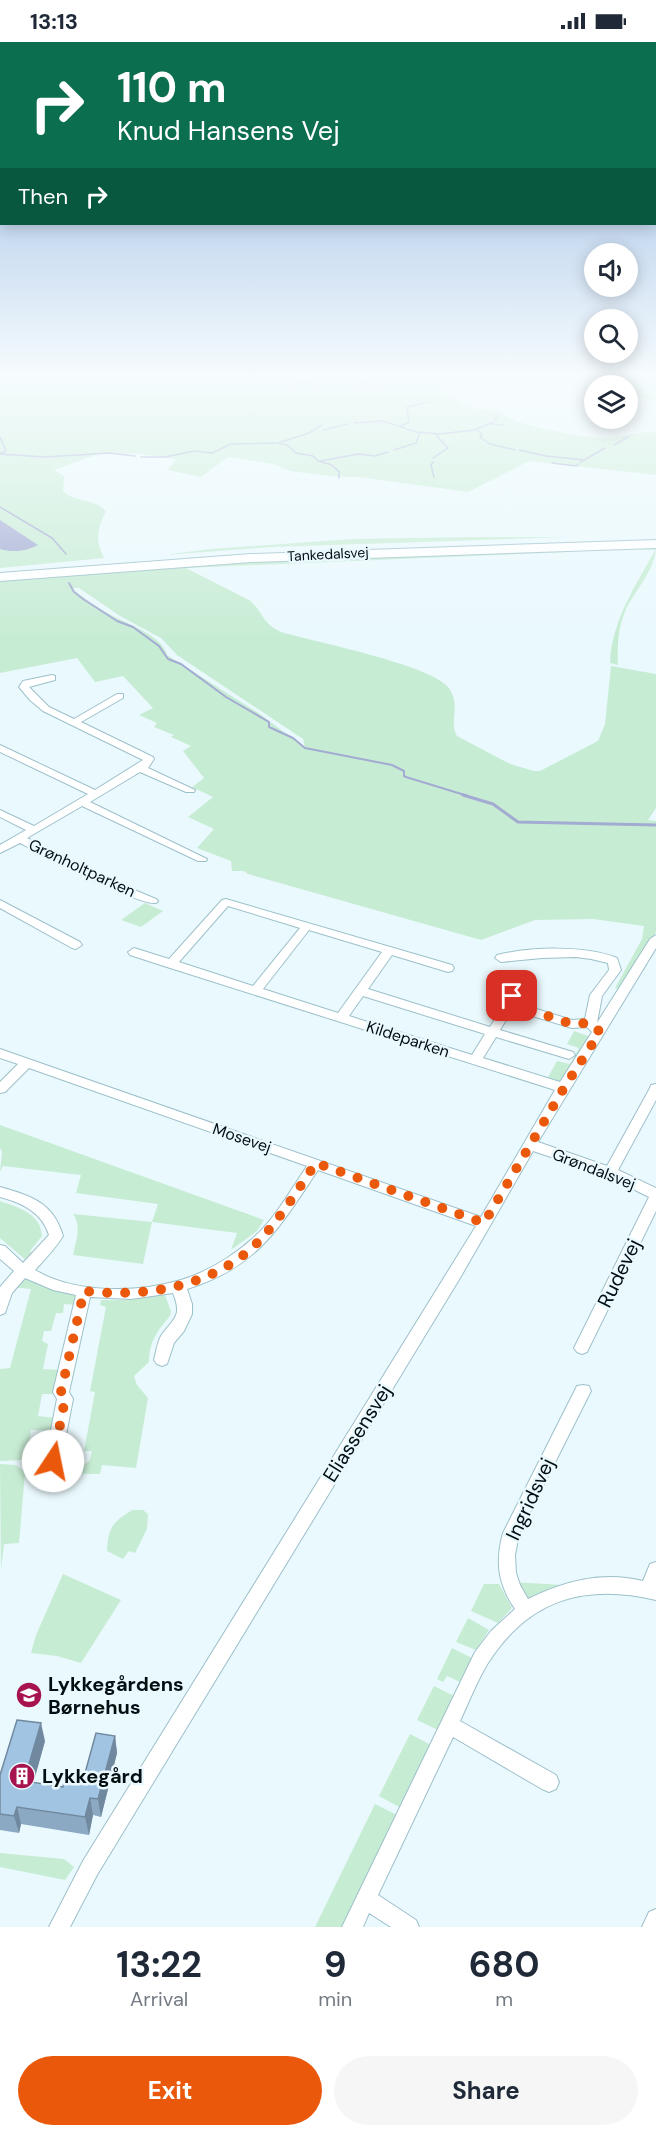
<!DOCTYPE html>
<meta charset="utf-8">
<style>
body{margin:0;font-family:"DM Sans",sans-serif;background:#f6f6f7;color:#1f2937;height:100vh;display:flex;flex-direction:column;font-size:22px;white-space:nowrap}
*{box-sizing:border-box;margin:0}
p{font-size:20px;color:#747a83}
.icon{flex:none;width:33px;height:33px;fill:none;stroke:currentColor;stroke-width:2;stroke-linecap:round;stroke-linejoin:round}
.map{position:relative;height:1885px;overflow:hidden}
.drawer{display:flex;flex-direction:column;background:#fff;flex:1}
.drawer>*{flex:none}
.banner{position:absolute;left:0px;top:0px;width:657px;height:183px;box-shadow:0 3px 15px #0003;background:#0b6e4f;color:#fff;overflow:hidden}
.controls{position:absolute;left:584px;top:201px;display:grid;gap:12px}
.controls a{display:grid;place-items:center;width:54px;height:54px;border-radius:50%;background:#fff;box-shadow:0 3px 15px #0003;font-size:30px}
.pin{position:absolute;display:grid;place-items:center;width:51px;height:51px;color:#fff;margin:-26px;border-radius:12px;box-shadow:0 3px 9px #0006}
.me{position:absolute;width:66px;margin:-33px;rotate:11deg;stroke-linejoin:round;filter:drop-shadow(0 0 4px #0008)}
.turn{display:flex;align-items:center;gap:21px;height:126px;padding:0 18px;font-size:27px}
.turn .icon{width:78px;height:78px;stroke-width:2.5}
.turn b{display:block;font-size:42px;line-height:51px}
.then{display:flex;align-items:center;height:57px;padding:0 18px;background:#0003;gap:12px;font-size:22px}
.eta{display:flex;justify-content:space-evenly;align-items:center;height:102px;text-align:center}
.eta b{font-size:36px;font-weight:700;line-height:42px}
.primary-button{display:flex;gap:12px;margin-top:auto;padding:12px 18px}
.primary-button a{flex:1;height:69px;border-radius:36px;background:#ea580c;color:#fff;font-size:24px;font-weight:700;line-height:69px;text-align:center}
.primary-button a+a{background:#f6f6f7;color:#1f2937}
.status{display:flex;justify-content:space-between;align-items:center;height:42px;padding:0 30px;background:#fff;direction:ltr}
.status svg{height:16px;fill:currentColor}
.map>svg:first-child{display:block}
.green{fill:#c7ecd4;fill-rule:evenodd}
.water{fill:#a3abd2}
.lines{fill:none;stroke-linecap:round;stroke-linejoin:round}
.stream-far2{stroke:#a3abd2;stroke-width:1.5}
.stream-far1{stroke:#a3abd2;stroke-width:2}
.stream{stroke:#a3abd2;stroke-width:3}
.minor-casing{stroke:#9cc0ca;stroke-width:2}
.trunk-casing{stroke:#9cc0ca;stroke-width:2}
.minor{fill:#fff;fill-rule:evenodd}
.trunk{fill:#fff;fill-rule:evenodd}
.wall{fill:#8ba9c3}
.shaded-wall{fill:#71899f}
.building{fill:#a2c4e3;stroke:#71899f;stroke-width:1.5}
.route{stroke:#ea580c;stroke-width:10;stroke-dasharray:0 18}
.labels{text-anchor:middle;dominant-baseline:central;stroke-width:5;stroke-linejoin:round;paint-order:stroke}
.far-street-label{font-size:14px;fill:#030e11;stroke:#eaf9fd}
.street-label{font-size:16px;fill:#030e11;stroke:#eaf9fd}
.near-street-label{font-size:20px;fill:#030e11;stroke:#eaf9fd}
.near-poi-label{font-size:20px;font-weight:bold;fill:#030e11;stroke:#eaf9fd;text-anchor:start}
</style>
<div class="status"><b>13:13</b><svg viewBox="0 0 49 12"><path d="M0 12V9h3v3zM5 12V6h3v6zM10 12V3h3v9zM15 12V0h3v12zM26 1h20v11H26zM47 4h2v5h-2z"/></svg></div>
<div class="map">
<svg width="656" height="1885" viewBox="0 0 656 1885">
<rect width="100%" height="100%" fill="#eaf9fd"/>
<path class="green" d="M0 332H449L456 341 445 342 443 350 467 365 500 370C510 383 586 396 604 396 620 396 642 388 656 391V433L529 419 468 450 359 435H337L290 429 274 422 228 415 201 435 167 428 177 417 140 412 101 411 54 428 64 434 63 449C75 461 95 456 106 469 97 487 95 498 104 516L0 526Z
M575 332H656V359L627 352V344L598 343Z
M474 495H567L272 505 163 513 211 507 353 497Z
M656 504C656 527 636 547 626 567 618 585 617 604 618 623L610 621C612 578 635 545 655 508L632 507 634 505Z
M565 509 569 510 186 526 249 558C264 570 260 580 281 590 315 600 428 622 448 645 462 663 448 680 457 694L510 722 534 729H540L598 699 605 682 611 624 656 632V766L648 778 656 779V890L622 948 615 946 642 897 644 884 593 877 535 878 481 898 248 832 244 829H232L231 819 197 806 214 787 188 775 213 755 192 745 204 736 183 709 191 704 171 695 174 693 154 685 157 681 139 673 153 666 123 634 95 640 77 616 0 631V538L289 518ZM72 546H79L120 574 161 596 177 613 303 697 305 706 260 672 167 613C163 594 126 581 111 573 97 565 83 556 72 546Z
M145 861 163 869 141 885 121 878Z
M574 989 591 995 562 1040 548 1035 557 1019 570 1022 579 1006 567 1002Z
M0 1083 264 1178 257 1189 231 1208 237 1191 152 1180 143 1222 73 1213C76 1199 82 1184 73 1172L152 1180 158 1162 76 1151 81 1133 3 1124 0 1130 2 1110 0 1106Z
M0 1159C17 1165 41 1171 42 1194L30 1209 35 1214 28 1220 0 1196Z
M22 1235 79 1255 77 1263 64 1262 63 1271H56L51 1289H44L42 1299 48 1302 43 1327 63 1328 59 1352H42L38 1374 55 1376 53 1389 31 1388 27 1418 0 1419V1327L10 1326 31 1247 11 1245Z
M165 1253 171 1269 170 1274C157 1289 149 1300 149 1320L134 1334 137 1343 148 1356 136 1426 102 1423 100 1432 31 1431 33 1423 83 1424 90 1418 92 1409H84L95 1350 90 1349 106 1265 100 1263 101 1258H128Z
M0 1422 16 1423 25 1430 19 1501 4 1502 1 1527Z
M132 1468H143L148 1472 147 1487 135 1511 129 1509 123 1517 107 1509C108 1485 113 1480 132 1468Z
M63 1532 121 1558 81 1621 57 1614 31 1611 36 1593Z
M512 1540 563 1543 531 1556 524 1555Z
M484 1542H499L512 1566 498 1581 471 1569Z
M468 1576 489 1588 476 1608 456 1600Z
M452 1606 472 1616 460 1640 447 1634 443 1640 437 1637Z
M434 1644 454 1654 438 1688 417 1678Z
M410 1692 431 1703 401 1766 379 1754Z
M375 1762 397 1773 344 1885H315Z
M0 1811 64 1817 74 1825 65 1838 0 1825Z"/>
<path class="water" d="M0 478 38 503C27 509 12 511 0 507Z"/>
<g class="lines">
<path class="stream-far2" d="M309 332 364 340 371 344 366 349
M651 332 650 339 656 342
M336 334 349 332
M288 342 316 340
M371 344H384
M311 347 317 342 316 340
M352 349 360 340
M495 378 497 375
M354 381 383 379 416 390 439 392 475 388 493 380
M493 382 503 383
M401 384 409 380 407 365 430 360
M323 388 347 382
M478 389 482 392 480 395 490 402 515 408
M0 395 6 409 1 411
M280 402 287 403 296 411 313 414 318 419 332 423 339 430V436
M614 403 628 395
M394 408 416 401 420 390
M519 408 546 414 584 418
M0 412 45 415 109 411 135 414
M141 415H165L194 409 212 411 231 402 278 401 309 391 322 383
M433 416 448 406 434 391
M321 419 358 412 375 414 388 410
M433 420 431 423 434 435
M581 420 605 406
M552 421 576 424 579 422
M0 465 52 496 66 512"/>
<path class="stream-far1" d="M69 541 74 550 83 557 117 579 133 585 159 604 168 617 181 622 226 655 269 680V685L293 696 305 706 392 723 404 729V734L406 735 468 754"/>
<path class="stream" d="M463 753 493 762 518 780 656 783"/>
<defs>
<path id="minor" d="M52 633 55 634V638L29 645 49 665 74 677 117 652H123V656L81 680 153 715 154 717 148 726 195 748 194 750H186L140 730 90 760 207 817 206 819H198L82 764 27 796 113 839 156 857 158 859 156 861C139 864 41 812 20 801L0 811V803L26 788 0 775V768L34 784 88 752 0 710V703L95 748 143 718 43 669 30 658 19 645 23 639Z
M226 857 452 923 454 926 452 929 448 930 392 913 368 947 490 985 501 967H509L511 970 500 988 573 1010 575 1013 569 1017 496 995 483 1016 560 1040 592 990 587 985 572 986 519 970 512 966 506 954 512 950 516 951 521 961 527 964 572 978 585 977 590 953 609 928 608 921 591 917 576 915 542 916 501 920 495 916 497 913C530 905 585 903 617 916L621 928 602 954 597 981 650 897 656 893V906L538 1100 607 1124 650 1046 651 1043 656 1042V1058L618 1128 656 1146V1169L587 1310 582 1312 577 1310 574 1306 649 1155 605 1133 533 1109 460 1236 97 1833 70 1885H49L83 1819 476 1184 318 1128C279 1186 258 1225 187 1247L192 1262V1272L184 1289 174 1301 167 1322 162 1324 157 1322 154 1318C156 1311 157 1301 161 1294 173 1276 183 1276 173 1251L131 1257 90 1255 69 1350 73 1357 61 1419 59 1424 53 1426 47 1424 45 1419 57 1357 53 1350 76 1253 53 1248 25 1236 12 1251 5 1271 0 1273V1245L14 1229 0 1217V1203L5 1204 23 1221 49 1193C42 1170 22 1161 0 1155V1145C31 1154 53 1160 63 1194 55 1207 45 1217 35 1228 75 1252 137 1251 181 1238 207 1230 233 1214 252 1197 275 1177 290 1149 307 1124L29 1026 5 1050 0 1051V1040L18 1022 0 1016V1007L481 1175 555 1048 167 925 130 913 128 910 134 906 169 917 222 858ZM228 864 300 886 253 944 179 920ZM309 888 382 910 338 971 263 947ZM363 954 485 992 472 1013 349 974Z
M0 858 80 900 82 903 76 907 72 906 0 866Z
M583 1343 589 1344 591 1349 519 1492 515 1513 516 1531 520 1543 528 1557C565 1539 602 1529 643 1539L650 1522 656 1520V1558C585 1541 529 1557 488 1621 477 1639 469 1660 460 1679L556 1733 559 1740 556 1747 549 1750 542 1747 453 1695 378 1853 416 1878 419 1885H391L369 1871 363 1885H342L475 1610 491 1589 515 1567C498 1542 495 1520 503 1491L577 1344Z
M656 1867V1885H642L649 1870Z"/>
<path id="trunk" d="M656 498V506L251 520 0 539V531L251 512Z"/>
</defs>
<use href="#minor" class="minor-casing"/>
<use href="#trunk" class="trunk-casing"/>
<use href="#minor" class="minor"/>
<use href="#trunk" class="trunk"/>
</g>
<path class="wall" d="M115 1694 117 1711 101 1775 93 1773 89 1793 21 1782 19 1791 0 1788V1733L45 1699 33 1741 63 1745 82 1742Z"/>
<path class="shaded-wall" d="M41 1681 45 1699 29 1757 24 1739Z
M115 1694 117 1711 101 1775 98 1757Z
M90 1756 93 1773 89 1793 85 1775Z
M17 1765 21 1782 19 1791 14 1774Z"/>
<path class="building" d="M17 1678 41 1681 24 1739 63 1745 64 1739 82 1742 96 1691 115 1694 98 1757 90 1756 85 1775 17 1765 14 1774 0 1772V1733Z"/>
<linearGradient id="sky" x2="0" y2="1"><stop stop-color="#8cb0df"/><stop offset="0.56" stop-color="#f6fcfe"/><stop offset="1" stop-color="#f6fcfe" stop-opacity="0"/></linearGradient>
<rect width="656" height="596" fill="url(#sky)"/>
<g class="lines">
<path class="route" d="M53 1419 65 1357 61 1350 84 1249C145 1256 215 1245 259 1199 281 1176 298 1147 316 1121L484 1181 564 1046 600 990 590 981 572 982 523 966 516 963 512 954"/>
</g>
<defs>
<symbol id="school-disc" viewBox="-11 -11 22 22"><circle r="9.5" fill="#a6134f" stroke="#eaf9fd"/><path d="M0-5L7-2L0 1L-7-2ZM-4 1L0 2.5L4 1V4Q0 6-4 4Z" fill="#fff"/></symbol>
<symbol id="building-disc" viewBox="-11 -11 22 22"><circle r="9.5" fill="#a6134f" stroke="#eaf9fd"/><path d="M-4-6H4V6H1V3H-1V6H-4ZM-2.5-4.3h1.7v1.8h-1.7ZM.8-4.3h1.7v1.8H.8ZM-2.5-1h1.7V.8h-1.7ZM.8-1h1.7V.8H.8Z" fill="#fff"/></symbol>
</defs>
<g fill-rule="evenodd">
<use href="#school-disc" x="14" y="1638" width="30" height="30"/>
<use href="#building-disc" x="7" y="1719" width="30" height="30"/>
</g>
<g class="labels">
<g class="far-street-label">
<text transform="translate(328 512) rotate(-3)">Tankedalsvej</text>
</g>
<g class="street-label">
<text transform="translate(82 826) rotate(25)">Grønholtparken</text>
<text transform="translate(408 997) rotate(18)">Kildeparken</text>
<text transform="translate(242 1096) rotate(19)">Mosevej</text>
<text transform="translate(594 1127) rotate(21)">Grøndalsvej</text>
</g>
<g class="near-street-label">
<text transform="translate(619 1231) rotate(-64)">Rudevej</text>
<text transform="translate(357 1391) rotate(-58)">Eliassensvej</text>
<text transform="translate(530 1457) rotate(-65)">Ingridsvej</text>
</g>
<g class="near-poi-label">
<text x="48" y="1642">Lykkegårdens<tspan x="48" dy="23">Børnehus</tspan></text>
<text x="42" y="1734">Lykkegård</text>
</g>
</g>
</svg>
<div class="controls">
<a><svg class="icon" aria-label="sound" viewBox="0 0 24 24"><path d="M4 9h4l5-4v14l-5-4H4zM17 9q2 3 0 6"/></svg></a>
<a><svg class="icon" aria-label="search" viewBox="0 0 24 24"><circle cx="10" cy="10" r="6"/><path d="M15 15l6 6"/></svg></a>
<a><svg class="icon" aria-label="layers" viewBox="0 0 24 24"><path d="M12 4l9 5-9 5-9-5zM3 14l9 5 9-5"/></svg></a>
</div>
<div class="pin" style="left:512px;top:954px;background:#d93025"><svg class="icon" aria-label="arrive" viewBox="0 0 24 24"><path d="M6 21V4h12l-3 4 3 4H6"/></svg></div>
<svg class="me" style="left:53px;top:1419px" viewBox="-20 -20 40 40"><circle r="19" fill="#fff"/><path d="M0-13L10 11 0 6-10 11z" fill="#ea580c"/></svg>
<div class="banner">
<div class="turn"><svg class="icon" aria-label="right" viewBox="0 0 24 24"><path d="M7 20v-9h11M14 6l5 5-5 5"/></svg><div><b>110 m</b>Knud Hansens Vej</div></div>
<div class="then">Then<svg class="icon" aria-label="right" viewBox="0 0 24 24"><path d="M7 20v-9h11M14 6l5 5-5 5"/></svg></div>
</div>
</div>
<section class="drawer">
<div class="eta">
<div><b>13:22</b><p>Arrival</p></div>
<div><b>9</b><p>min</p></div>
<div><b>680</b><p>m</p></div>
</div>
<div class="primary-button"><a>Exit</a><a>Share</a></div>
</section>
